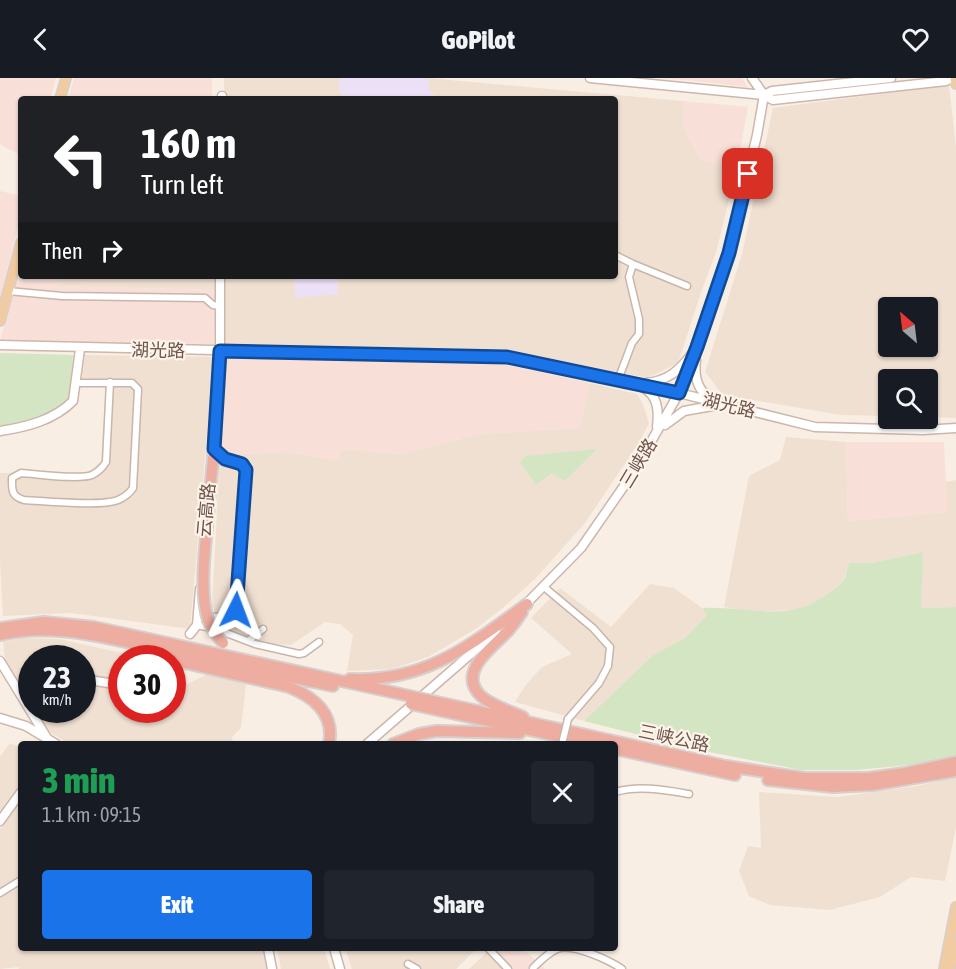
<!DOCTYPE html>
<meta charset="utf-8">
<style>
body{margin:0;font-family:"Asap Condensed","Noto Sans SC",sans-serif;background:#20242c;color:#f1f3f6;height:100vh;display:flex;flex-direction:column;font-size:22px;white-space:nowrap}
*{box-sizing:border-box;margin:0}
p{font-size:20px;color:#9ea1a6}
.icon{flex:none;width:33px;height:33px;fill:none;stroke:currentColor;stroke-width:2;stroke-linecap:round;stroke-linejoin:round}
.map{position:relative;flex:1;overflow:hidden}
.details{position:absolute;left:18px;top:663px;width:600px;height:210px;display:flex;flex-direction:column;background:#171b24;border-radius:6px;box-shadow:0 2px 4px #0004}
.details>*{flex:none}
.hud{position:absolute;left:18px;top:18px;width:600px;height:183px;border-radius:6px;box-shadow:0 2px 4px #0004;background:#202124;color:#fff;overflow:hidden}
.needle{width:39px;rotate:332deg}
.fabs{position:absolute;left:878px;top:219px;display:grid;gap:12px}
.fabs a{display:grid;place-items:center;width:60px;height:60px;border-radius:6px;background:#171b24;box-shadow:0 2px 4px #0004;font-size:30px}
.speed{position:absolute;left:18px;top:567px;display:flex;gap:12px;font-size:30px;font-weight:700;text-align:center}
.speed>*{display:grid;place-content:center;width:78px;height:78px;border-radius:50%;background:#171b24;box-shadow:0 2px 4px #0004;line-height:1}
.speed small{font-size:15px;font-weight:400}
.speed .limit{border:9px solid #d22;background:#fff;color:#111}
.pin{position:absolute;display:grid;place-items:center;width:51px;height:51px;color:#fff;margin:-26px;border-radius:12px;box-shadow:0 3px 9px #0006}
.me{position:absolute;width:66px;margin:-33px;rotate:3deg;stroke-linejoin:round;filter:drop-shadow(0 0 4px #0008)}
.turn{display:flex;align-items:center;gap:21px;height:126px;padding:0 24px;font-size:27px}
.turn .icon{width:78px;height:78px;stroke-width:2.5}
.turn b{display:block;font-size:42px;line-height:51px}
.then{display:flex;align-items:center;height:57px;padding:0 24px;background:#0003;gap:12px;font-size:22px}
.round{display:grid;place-items:center;flex:none;width:63px;height:63px;border-radius:6px;background:#20242c}
.head{display:flex;align-items:center;justify-content:space-between;height:102px;padding:0 24px}
h1{font-size:36px;font-weight:800;line-height:45px;color:#1e9e55}
.cta{display:flex;gap:12px;margin-top:auto;padding:12px 24px}
.cta a{flex:1;height:69px;border-radius:6px;background:#1a73e8;color:#fff;font-size:24px;font-weight:800;line-height:69px;text-align:center}
.cta a+a{background:#20242c;color:#f1f3f6}
header{display:flex;justify-content:space-between;align-items:center;height:78px;padding:0 24px;background:#171b24;font-size:27px;font-weight:800}
.map>svg:first-child{display:block}
.residential{fill:#f0e0d2;fill-rule:evenodd}
.commercial{fill:#f8dfd8}
.education{fill:#ebe0f5}
.green{fill:#d4e5c4}
.lines{fill:none;stroke-linecap:round;stroke-linejoin:round}
.street-casing{stroke:#c8b6ab;stroke-width:9}
.secondary-casing{stroke:#cdb7ac;stroke-width:11}
.primary-casing{stroke:#d6cfcd;stroke-width:12}
.highway-casing{stroke:#d6cfcd;stroke-width:14}
.street{stroke:#fff;stroke-width:6}
.secondary{stroke:#fff;stroke-width:8}
.primary{stroke:#f1cca2;stroke-width:9}
.highway{stroke:#edada1;stroke-width:10}
.street-bridge-casing{stroke:#c8b6ab;stroke-width:9;stroke-linecap:butt}
.highway-bridge-casing{stroke:#d6cfcd;stroke-width:14;stroke-linecap:butt}
.street-bridge{stroke:#fff;stroke-width:6}
.highway-bridge{stroke:#edada1;stroke-width:10}
.route-casing{stroke:#114b97;stroke-width:15}
.route{stroke:#1a73e8;stroke-width:10}
.labels{text-anchor:middle;dominant-baseline:central;stroke-width:4.5;stroke-linejoin:round;paint-order:stroke}
.street-label{font-size:18px;fill:#6e554c;stroke:#fdf3e9}
</style>
<header><svg class="icon" aria-label="back" viewBox="0 0 24 24"><path d="M15 5l-7 7 7 7"/></svg>GoPilot<svg class="icon" aria-label="heart" viewBox="0 0 24 24"><path d="M12 20l-8-8c-3-5 5-10 8-4 3-6 11-1 8 4z"/></svg></header>
<div class="map">
<svg width="956" height="891" viewBox="0 0 956 891">
<rect width="100%" height="100%" fill="#f9eee3"/>
<path class="residential" d="M224 0H339V11L345 21H224Z
M428 0 683 23 684 51 700 81 736 93 716 175 703 209 678 285 647 300 502 271 374 272 223 268 224 198H295V219L337 216 338 198H615V21H437L429 11Z
M949 7 956 70V340L927 339V302H888V338L841 337 723 317 705 294 742 176 773 30ZM888 230H927V268H888Z
M61 198H215V212L58 208Z
M85 277 214 279 190 551 71 535 3 538 0 483V395H77L88 394 101 384 106 308H81Z
M590 305 637 316 643 326 649 345 638 366 585 445 535 501 505 528 477 550 428 579 392 591 347 593 353 557 340 546 325 544 291 567 237 564 225 556 212 527 220 377 287 374 338 383 341 371 400 376 479 356 580 350Z
M786 359 846 364 848 443 947 434 945 404 956 402V529L920 530 923 474 872 485 849 486 842 505 820 522 797 532 751 534 724 529 749 398 780 382Z
M650 506 674 510 702 530 707 537 685 560 653 577 584 643 515 624 525 608 542 589 572 576 531 540 560 510 611 549Z
M22 560 59 561 145 580H122V632H172L173 613 208 596 246 606 241 650 232 659 233 666H70L51 655 44 648 34 632H82V580H32L31 627 5 581 3 564Z
M10 665 21 670V704L0 733V679Z
M956 699V750L945 803 911 799 880 819 830 832 770 827 749 818 739 793 748 768 761 770 759 714 838 719 917 708Z
M21 722V798L0 811V751Z
M21 807V870H265L269 891H19L18 889 0 891V819Z
M277 870H324L330 891H281Z
M345 870H477L456 891H352Z
M491 870H497L515 891H469Z"/>
<path class="commercial" d="M0 0H56L50 21H21V77L2 68 0 65Z
M74 0H212V21H68Z
M661 0H742L748 9 686 2Z
M683 23 748 29 736 93 700 81 684 51Z
M0 113 21 118V137L0 220Z
M21 180V198H61L58 208 215 212 214 266 0 263Z
M225 277 502 286 590 305 580 350 479 356 400 376 341 371 338 383 287 374 220 377Z
M846 364H944L947 434 848 443Z
M497 870H522L545 891H515Z"/>
<path class="education" d="M339 0H428L429 11 437 21H345L339 11Z
M295 198H338L337 216 295 220Z"/>
<path class="green" d="M0 275 73 277 69 322C50 339 25 345 0 348Z
M597 371 565 403 552 395 536 407 520 384 526 378Z
M923 474 921 530 956 529V678L910 687 856 692H801L699 672 584 643 653 577 685 560 707 537 702 530C748 527 788 547 829 515 833 512 840 508 843 503 846 498 847 491 849 485H872Z"/>
<g class="lines">
<defs>
<path id="street" d="M615 177 633 186 687 208
M8 213 62 218 205 220 213 227 220 228
M618 302 632 265 639 256V241L629 199 633 186
M77 305H132L138 311 133 410C129 416 125 419 118 422 101 429 45 423 24 422 11 418 12 412 12 400L21 395C38 396 78 402 92 397 98 394 103 389 106 384L110 304
M544 509 593 550 610 569 608 588 599 605 568 641
M213 539 232 537 236 532 246 392 242 386 225 381 215 371
M197 547 216 551 255 566 299 576 304 575 319 564
M248 563 263 551
M615 714C639 707 665 712 689 716
M0 815 21 802
M488 870 508 891
M408 886 417 891
M533 890C540 883 551 872 560 870 576 867 609 882 622 891"/>
<path id="secondary" d="M590 0 764 17
M752 0 764 17 773 22 946 3 951 0
M764 17 772 13 891 0
M222 21V18
M0 267 507 279 679 315 815 349 923 352 956 350
M696 282C694 298 697 314 713 321
M646 305C667 303 679 293 691 277
M642 309C658 317 659 332 657 349
M665 347 684 333 718 327
M0 353C27 349 54 342 73 323L80 271
M212 376 220 273V198
M523 529 581 470 633 395 679 315 697 269 729 175 757 57 764 17
M190 556 197 547 200 511
M0 583 47 660
M82 601 122 607
M0 640 26 648 56 666
M367 666 496 554
M0 743 21 714
M268 870 272 891
M334 870 340 891"/>
<path id="primary" d="M955 0 956 6
M60 21 66 0
M0 243 21 165
M944 891 956 829
M950 891 956 863"/>
<path id="highway" d="M209 424 214 371
M522 534C518 540 513 547 508 553 493 569 456 594 481 618 492 628 510 633 523 639
M0 550 44 544 94 549 387 613
M0 557C52 544 107 560 158 571 216 582 274 596 333 608
M140 571 153 578 165 580
M172 582 289 609C314 619 335 636 329 666
M350 601C426 604 469 568 527 526
M446 626 726 688 805 700H868L905 695 956 684
M442 633 585 664
M393 666 419 656 437 653 520 655
M615 671 735 697
M768 702 833 709 873 707 956 693"/>
</defs>
<use href="#street" class="street-casing"/>
<use href="#secondary" class="secondary-casing"/>
<use href="#primary" class="primary-casing"/>
<use href="#highway" class="highway-casing"/>
<use href="#street" class="street"/>
<use href="#secondary" class="secondary"/>
<use href="#primary" class="primary"/>
<use href="#highway" class="highway"/>
<defs>
<path id="street-bridge" d="M562 666 568 641"/>
<path id="highway-bridge" d="M209 424C207 458 198 510 208 542 211 551 217 558 223 565
M387 613 446 626
M411 626 442 633"/>
</defs>
<use href="#street-bridge" class="street-bridge-casing"/>
<use href="#highway-bridge" class="highway-bridge-casing"/>
<use href="#street-bridge" class="street-bridge"/>
<use href="#highway-bridge" class="highway-bridge"/>
</g>
<g class="lines">
<defs>
<path id="route" d="M236 532 246 392 242 386 225 381 214 371 220 273 507 279 679 315 697 269 729 175 748 96"/>
</defs>
<use href="#route" class="route-casing"/>
<use href="#route" class="route"/>
</g>
<g class="labels">
<g class="street-label">
<text transform="translate(158 272) rotate(1)">湖光路</text>
<text transform="translate(729 327) rotate(14)">湖光路</text>
<text transform="translate(638 385) rotate(-59)">三峡路</text>
<text transform="translate(206 432) rotate(-85)">云高路</text>
<text transform="translate(674 660) rotate(12)">三峡公路</text>
</g>
</g>
</svg>
<div class="fabs">
<a><svg class="needle" viewBox="-14 -14 28 28"><path d="M0-13l5 13h-10z" fill="#e53935"/><path d="M0 13l5-13h-10z" fill="#9ea1a6"/></svg></a>
<a><svg class="icon" aria-label="search" viewBox="0 0 24 24"><circle cx="10" cy="10" r="6"/><path d="M15 15l6 6"/></svg></a>
</div>
<div class="speed"><div>23<small>km/h</small></div><div class="limit">30</div></div>
<div class="pin" style="left:748px;top:96px;background:#d93025"><svg class="icon" aria-label="arrive" viewBox="0 0 24 24"><path d="M6 21V4h12l-3 4 3 4H6"/></svg></div>
<svg class="me" style="left:236px;top:532px" viewBox="-20 -20 40 40"><path d="M0-17L14 15 0 8-14 15z" fill="#1a73e8" stroke="#fff" stroke-width="4"/></svg>
<div class="hud">
<div class="turn"><svg class="icon" aria-label="left" viewBox="0 0 24 24"><path d="M17 20v-9H6M10 6l-5 5 5 5"/></svg><div><b>160 m</b>Turn left</div></div>
<div class="then">Then<svg class="icon" aria-label="right" viewBox="0 0 24 24"><path d="M7 20v-9h11M14 6l5 5-5 5"/></svg></div>
</div>
<section class="details">
<div class="head"><div><h1>3 min</h1><p>1.1 km · 09:15</p></div><a class="round"><svg class="icon" aria-label="close" viewBox="0 0 24 24"><path d="M6 6l12 12M18 6L6 18"/></svg></a></div>
<div class="cta"><a>Exit</a><a>Share</a></div>
</section>
</div>
